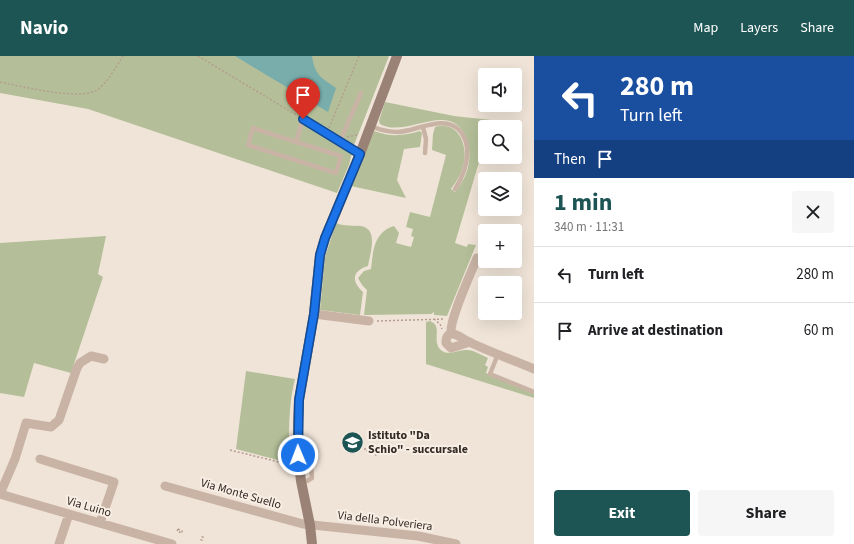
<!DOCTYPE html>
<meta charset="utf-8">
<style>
body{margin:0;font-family:"Source Sans 3",sans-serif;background:#f6f6f6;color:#202124;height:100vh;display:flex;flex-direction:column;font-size:15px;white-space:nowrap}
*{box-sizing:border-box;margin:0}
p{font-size:13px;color:#757577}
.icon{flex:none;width:22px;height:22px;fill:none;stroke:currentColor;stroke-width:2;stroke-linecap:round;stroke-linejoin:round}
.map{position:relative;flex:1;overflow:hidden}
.side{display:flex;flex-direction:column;background:#fff;width:320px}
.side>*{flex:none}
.guide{background:#1a4fa0;color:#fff;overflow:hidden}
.buttons{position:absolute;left:478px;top:12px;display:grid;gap:8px}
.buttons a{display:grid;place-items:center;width:44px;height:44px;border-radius:4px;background:#fff;box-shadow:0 4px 16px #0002;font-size:20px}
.pin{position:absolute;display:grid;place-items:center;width:34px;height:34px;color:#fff;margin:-41px -17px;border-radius:50% 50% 50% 0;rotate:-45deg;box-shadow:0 0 4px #0007}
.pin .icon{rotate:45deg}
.me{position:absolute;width:44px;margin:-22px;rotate:359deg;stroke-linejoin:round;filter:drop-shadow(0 0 3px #0008)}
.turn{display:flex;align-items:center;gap:14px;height:84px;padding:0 20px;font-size:18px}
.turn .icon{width:52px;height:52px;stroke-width:2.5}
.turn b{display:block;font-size:28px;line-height:34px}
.then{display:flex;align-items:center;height:38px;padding:0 20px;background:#0003;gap:8px;font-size:15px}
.round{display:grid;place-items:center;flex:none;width:42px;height:42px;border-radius:4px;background:#f6f6f6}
.summary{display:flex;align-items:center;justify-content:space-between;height:68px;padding:0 20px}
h1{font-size:24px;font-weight:700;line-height:30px;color:#1d5454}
.action{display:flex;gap:8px;margin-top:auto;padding:8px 20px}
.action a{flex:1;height:46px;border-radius:4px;background:#1d5454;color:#fff;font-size:16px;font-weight:700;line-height:46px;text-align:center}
.action a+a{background:#f6f6f6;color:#202124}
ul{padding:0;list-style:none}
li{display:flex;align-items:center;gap:12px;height:56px;padding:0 20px;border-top:1px solid #e0e0e0}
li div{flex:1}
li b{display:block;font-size:15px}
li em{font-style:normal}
header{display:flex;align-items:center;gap:24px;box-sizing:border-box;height:56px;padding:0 20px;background:#1d5454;color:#fff}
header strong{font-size:19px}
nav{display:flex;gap:22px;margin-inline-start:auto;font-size:14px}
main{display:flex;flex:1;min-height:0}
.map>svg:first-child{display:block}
.green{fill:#b4bf99}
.water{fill:#78adac}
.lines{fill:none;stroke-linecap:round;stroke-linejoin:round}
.path{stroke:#b49d8f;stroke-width:1.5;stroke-dasharray:2 2;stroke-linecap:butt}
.service{stroke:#c8b3a5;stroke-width:4.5}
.minor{stroke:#c8b3a5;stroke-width:9}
.secondary{stroke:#9b8276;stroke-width:10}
.route-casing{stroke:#114b97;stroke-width:10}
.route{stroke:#1a73e8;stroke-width:7}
.labels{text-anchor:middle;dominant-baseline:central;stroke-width:4;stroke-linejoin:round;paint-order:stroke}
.poi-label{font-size:12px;font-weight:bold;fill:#342a26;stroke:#f8eee4;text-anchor:start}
.street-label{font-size:12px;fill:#342a26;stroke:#f8eee4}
</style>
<header>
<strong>Navio</strong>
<nav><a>Map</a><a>Layers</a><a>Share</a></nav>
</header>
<main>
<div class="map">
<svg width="534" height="488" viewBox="0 0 534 488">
<rect width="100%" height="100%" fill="#f0e4d8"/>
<path class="green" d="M0 0H389L354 89 349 109 337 137 88 53 0 37Z
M385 46 454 60 491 64 489 71H485V86L455 187 467 191 468 188 476 189 447 260 434 259V256L431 258 364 259 367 234 362 229 358 222 364 215 371 213C373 195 374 176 394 170L399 177 396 187 411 191 414 181 411 180 413 173 406 171 410 156 430 161 446 99 432 94 433 78 435 71C459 64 469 91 463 110 461 119 456 126 451 133L455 136C465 124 471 109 469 93 469 88 467 84 465 79 448 44 406 83 380 68L379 65Z
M374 75C390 81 404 80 420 75L422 77 420 91 404 93 397 124 406 142 351 130Z
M336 167C345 171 352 169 361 170 379 173 370 198 368 210 352 215 351 225 363 236L360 259 320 254 325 201Z
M106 180 98 218 103 221 71 317 34 307 24 341 0 337V187Z
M430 265C444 270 430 286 442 295 450 300 458 293 467 294 474 294 481 299 488 302L485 309 488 311 486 317 534 336V342L426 308V266Z
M246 315 295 323C288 350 289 378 289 407L236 393Z"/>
<path class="water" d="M235 0H312C315 20 321 21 336 32L328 56Z"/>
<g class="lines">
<path class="path" d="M198 0 298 60
M0 26C20 30 80 45 97 34 108 26 116 11 123 0
M329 72 359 0
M347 81 356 79 358 77
M434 263 440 268 442 273
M377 265 445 263
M365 392V395L374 396V399H376L375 395
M230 394 291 409
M178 473 182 475V477L177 475Z
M202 481H203L202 484H201Z"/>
<path class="service" d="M371 70C380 74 388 76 398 76 417 75 446 57 461 76 465 82 467 86 467 93 468 107 463 121 455 133
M423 71 426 83 425 97
M340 85 361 37
M296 86 341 100 336 117 248 89 253 72 296 86 303 63 360 98
M498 298 490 318 534 336
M299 392 310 395 312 422 307 425H301"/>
<path class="minor" d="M314 258 369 265
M451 278C449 264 471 217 477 202
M470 286 451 292 446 287C446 282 447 278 452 278 458 278 464 284 469 286 490 296 513 304 534 313
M40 403 114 426 100 467
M165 430 303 468 418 480 456 488
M0 438 15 403 26 367 51 371 59 364 77 312 80 307 91 300 104 303
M0 438 172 488
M59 488 69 458"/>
<path class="secondary" d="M312 488 310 469 301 425 298 399V366L299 344 314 258 320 199 325 182 360 98 397 0"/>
</g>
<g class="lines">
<defs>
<path id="route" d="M298 399 299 344 314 258 320 199 325 182 360 98 303 63"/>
</defs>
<use href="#route" class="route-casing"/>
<use href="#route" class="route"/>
</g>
<defs>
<symbol id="school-disc" viewBox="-11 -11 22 22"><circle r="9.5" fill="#1d5454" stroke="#f8eee4"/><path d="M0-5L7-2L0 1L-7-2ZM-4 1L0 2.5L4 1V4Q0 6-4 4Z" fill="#fff"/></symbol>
</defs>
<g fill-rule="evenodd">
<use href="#school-disc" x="340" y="374" width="25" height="25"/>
</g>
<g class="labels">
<g class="poi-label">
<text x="368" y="379">Istituto "Da<tspan x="368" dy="14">Schio" - succursale</tspan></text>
</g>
<g class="street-label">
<text transform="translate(241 438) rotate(16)">Via Monte Suello</text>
<text transform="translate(89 451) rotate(16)">Via Luino</text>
<text transform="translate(385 465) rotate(7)">Via della Polveriera</text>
</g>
</g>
</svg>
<div class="buttons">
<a><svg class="icon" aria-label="sound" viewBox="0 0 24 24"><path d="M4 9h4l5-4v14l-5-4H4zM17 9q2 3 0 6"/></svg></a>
<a><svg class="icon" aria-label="search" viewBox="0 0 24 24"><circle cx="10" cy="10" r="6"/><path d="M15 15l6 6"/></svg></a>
<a><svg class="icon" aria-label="layers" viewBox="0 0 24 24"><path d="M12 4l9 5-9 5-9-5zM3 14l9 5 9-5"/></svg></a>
<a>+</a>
<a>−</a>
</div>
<div class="pin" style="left:303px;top:63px;background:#d93025"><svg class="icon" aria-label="arrive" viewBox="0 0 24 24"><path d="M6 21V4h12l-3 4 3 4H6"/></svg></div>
<svg class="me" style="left:298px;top:399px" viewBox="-20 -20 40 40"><circle r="17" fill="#1a73e8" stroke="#fff" stroke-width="3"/><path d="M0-11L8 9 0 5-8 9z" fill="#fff"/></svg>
</div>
<section class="side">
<div class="guide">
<div class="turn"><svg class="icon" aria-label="left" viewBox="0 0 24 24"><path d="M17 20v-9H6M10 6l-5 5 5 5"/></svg><div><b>280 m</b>Turn left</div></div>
<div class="then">Then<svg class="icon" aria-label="arrive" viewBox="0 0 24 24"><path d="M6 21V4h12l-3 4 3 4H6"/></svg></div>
</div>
<div class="summary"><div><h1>1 min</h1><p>340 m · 11:31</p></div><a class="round"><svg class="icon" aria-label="close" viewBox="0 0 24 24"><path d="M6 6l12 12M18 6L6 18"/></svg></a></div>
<ul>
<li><svg class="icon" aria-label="left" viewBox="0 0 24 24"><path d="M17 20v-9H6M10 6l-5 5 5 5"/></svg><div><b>Turn left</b></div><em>280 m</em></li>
<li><svg class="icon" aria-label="arrive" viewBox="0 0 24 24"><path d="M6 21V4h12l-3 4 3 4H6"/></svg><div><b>Arrive at destination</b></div><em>60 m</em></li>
</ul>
<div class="action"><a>Exit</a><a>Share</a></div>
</section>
</main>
